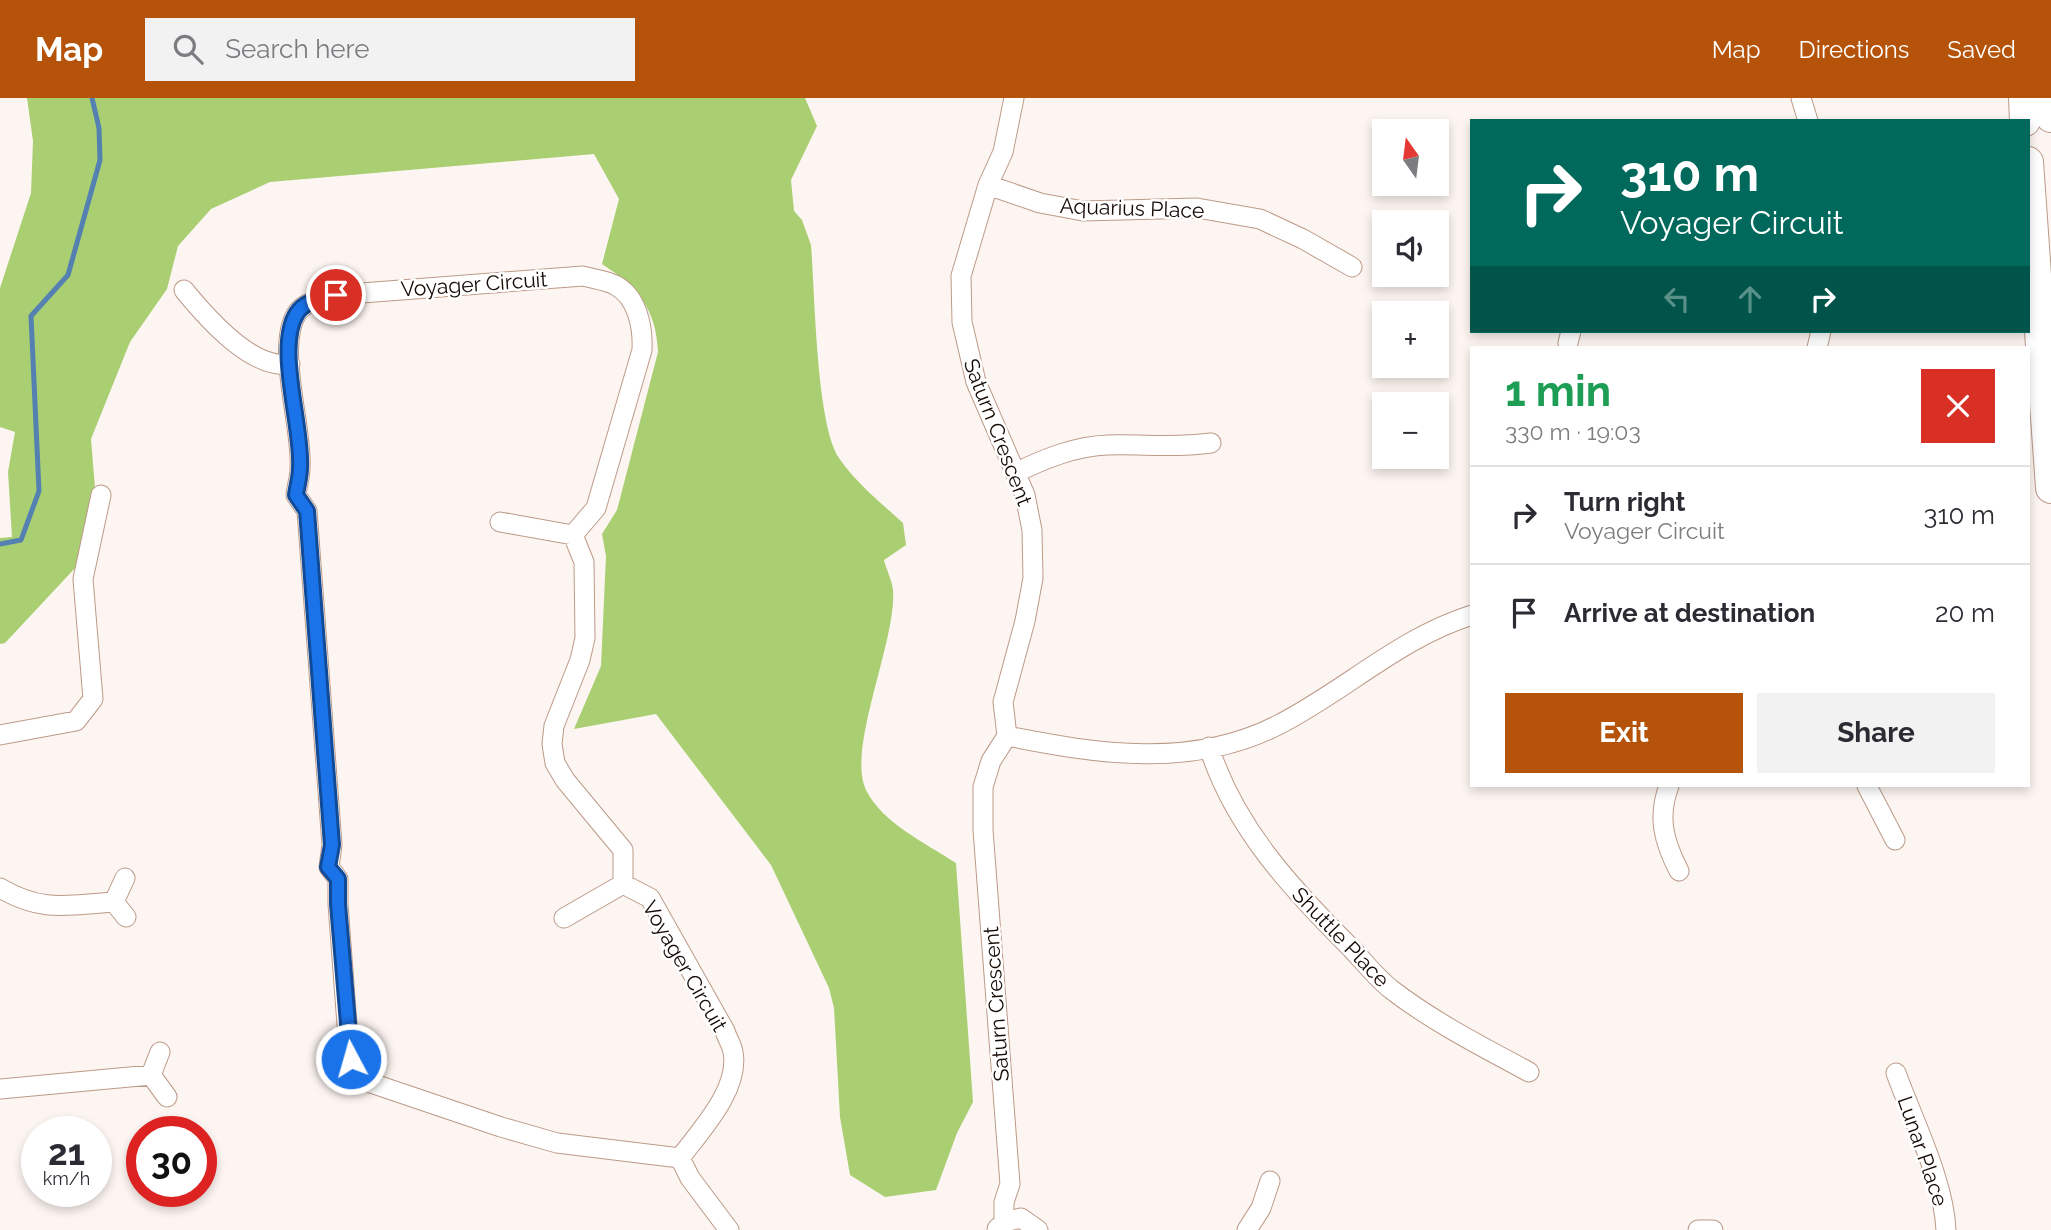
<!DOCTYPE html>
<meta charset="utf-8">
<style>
body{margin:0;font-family:Raleway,sans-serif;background:#f2f2f3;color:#2b2b33;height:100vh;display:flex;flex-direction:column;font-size:26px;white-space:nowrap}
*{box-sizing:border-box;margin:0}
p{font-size:23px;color:#7c7c81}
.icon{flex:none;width:38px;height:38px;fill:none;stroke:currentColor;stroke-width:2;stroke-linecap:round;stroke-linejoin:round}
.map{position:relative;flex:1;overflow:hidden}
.side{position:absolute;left:1470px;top:248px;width:560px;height:441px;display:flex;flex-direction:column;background:#fff;border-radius:0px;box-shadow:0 4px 10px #0003}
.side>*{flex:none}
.banner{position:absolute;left:1470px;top:21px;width:560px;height:214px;border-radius:0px;box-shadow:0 4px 10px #0003;background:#00695c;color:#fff;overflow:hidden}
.needle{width:46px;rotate:346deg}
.buttons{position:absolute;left:1372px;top:21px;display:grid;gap:14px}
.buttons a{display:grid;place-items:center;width:77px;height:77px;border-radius:0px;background:#fff;box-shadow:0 4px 10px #0003;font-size:35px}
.speed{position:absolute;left:21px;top:1018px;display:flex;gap:14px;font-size:35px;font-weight:700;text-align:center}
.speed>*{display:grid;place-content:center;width:91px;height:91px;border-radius:50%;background:#fff;box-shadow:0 4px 10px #0003;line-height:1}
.speed small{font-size:18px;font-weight:400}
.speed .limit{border:10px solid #d22;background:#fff;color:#111}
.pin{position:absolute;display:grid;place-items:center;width:60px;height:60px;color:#fff;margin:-30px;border:4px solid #fff;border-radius:50%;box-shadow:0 2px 7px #0007}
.me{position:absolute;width:77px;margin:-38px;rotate:354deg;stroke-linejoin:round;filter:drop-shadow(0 0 5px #0008)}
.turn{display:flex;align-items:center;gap:24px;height:147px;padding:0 35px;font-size:32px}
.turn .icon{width:91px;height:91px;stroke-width:2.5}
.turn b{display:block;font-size:49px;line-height:60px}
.lanes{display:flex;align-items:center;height:66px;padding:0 35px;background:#0003;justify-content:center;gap:35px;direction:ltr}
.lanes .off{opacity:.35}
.round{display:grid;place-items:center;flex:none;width:74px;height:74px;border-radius:0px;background:#f2f2f3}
.summary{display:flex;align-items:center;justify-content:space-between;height:119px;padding:0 35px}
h1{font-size:42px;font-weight:700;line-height:52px;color:#1e9e55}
.cta{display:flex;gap:14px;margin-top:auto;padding:14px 35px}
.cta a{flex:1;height:80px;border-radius:0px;background:#b45309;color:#fff;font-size:28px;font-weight:700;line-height:80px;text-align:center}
.cta a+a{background:#f2f2f3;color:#2b2b33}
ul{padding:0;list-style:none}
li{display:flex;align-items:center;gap:21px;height:98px;padding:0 35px;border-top:2px solid #e1e1e2}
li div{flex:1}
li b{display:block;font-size:26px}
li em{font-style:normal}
header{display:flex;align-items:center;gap:42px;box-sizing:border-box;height:98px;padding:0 35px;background:#b45309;color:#fff}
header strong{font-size:33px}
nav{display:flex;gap:38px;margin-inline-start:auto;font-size:24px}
.search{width:490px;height:63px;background:#f2f2f3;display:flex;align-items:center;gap:18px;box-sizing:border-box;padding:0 24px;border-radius:0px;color:#7c7c81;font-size:26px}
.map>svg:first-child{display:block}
.forest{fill:#a9cf72}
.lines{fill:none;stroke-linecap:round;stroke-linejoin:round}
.stream{stroke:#5480b2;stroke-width:5}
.minor-casing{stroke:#bc9a88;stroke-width:21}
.primary-casing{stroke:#bc9a88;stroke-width:32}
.minor{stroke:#fff;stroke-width:19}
.primary{stroke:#fff;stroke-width:30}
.route-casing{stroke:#114b97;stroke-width:18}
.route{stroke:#1a73e8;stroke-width:12}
.labels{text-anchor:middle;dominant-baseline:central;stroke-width:5;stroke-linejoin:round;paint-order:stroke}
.street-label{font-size:21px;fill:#160b05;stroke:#fff}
</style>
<header>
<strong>Map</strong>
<div class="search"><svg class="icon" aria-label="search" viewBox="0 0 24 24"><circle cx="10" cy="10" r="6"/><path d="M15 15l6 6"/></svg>Search here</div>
<nav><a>Map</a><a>Directions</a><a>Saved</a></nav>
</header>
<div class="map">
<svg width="2051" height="1132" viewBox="0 0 2051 1132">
<rect width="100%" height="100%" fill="#fdf5f1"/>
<path class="forest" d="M27 0H805L817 28 791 82 794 113 802 122 811 147C815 194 816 325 839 360 856 385 880 404 903 425L906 447 884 462C886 471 892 482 893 492 897 542 846 651 866 692 882 725 927 746 956 765L973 1004 957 1035 936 1092 885 1099 850 1077 840 1019 834 910 829 890 771 767 656 616 574 631 601 568 606 458 602 436 617 412 658 254C656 210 638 190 602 166L619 101 594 56 270 84 211 111 178 148 167 191 130 244 91 341 95 390 77 468 5 545 0 546V440L12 439 8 374 15 334 0 329V190L31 95 33 43Z"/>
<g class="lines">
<path class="stream" d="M0 446 21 442 39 393 31 218 68 177 100 62 99 30 92 0"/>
<defs>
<path id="minor" d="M1801 0 1808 23
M988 87 1040 105 1083 113 1197 110 1260 121 1303 141 1352 169
M583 178C593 181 606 182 615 187 638 199 643 230 642 252L596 410 573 437 584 464 585 540 580 562 554 628 552 646 555 665 565 682 623 752V786L650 800 725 933C727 940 732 947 733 954 740 991 701 1032 680 1060L557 1045 501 1029 371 985C353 972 351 961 348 940L338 806V781L329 769 332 747 307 413 296 397C297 388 300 379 300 370 303 330 275 249 297 215 305 203 323 201 336 197Z
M184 192C206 219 252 272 290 266
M1568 245 1571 233
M1817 250 1821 233
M1015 375C1044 361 1075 348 1108 347 1143 346 1176 350 1211 345
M500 424 573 437
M0 637 76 623 93 601 83 481 101 397
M1007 638C1097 656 1192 671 1278 627 1345 593 1399 540 1472 517
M1209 649C1234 728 1290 789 1348 847 1363 862 1376 880 1392 892 1435 925 1483 949 1529 974
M1669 688C1657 719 1664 744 1679 773
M1867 688 1895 742
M125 780 114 804 126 819
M0 790C43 815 67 807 114 804
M564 820 623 786
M160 954 151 977 167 999
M1896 975C1913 1022 1944 1083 1946 1132
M0 991 151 977
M680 1060 690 1080 729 1132
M1004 1124V1104L1010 1086 983 732V689L991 663 1007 638 1003 604 1025 523 1033 480 1032 432 1025 397 976 284 962 224 961 178 988 87 1003 54 1014 0
M997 1131 1004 1124 1021 1120 1038 1132
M1247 1132 1261 1110 1270 1083
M1698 1132H1713"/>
<path id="primary" d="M2024 0 2025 23
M2050 0 2051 19
M2028 64 2051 390"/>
</defs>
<use href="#minor" class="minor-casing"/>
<use href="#primary" class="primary-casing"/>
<use href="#minor" class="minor"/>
<use href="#primary" class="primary"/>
</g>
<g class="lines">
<defs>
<path id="route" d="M336 197C323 201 305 202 297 215 275 249 303 330 300 370 300 379 297 389 296 397L307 413 332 747 328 769 338 781V806L351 961"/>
</defs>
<use href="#route" class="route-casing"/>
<use href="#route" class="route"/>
</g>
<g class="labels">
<g class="street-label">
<text transform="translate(1132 110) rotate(2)">Aquarius Place</text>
<text transform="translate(474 186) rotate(-4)">Voyager Circuit</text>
<text transform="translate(998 334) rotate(69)">Saturn Crescent</text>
<text transform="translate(1341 839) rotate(46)">Shuttle Place</text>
<text transform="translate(685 868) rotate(60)">Voyager Circuit</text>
<text transform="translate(996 906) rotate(-94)">Saturn Crescent</text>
<text transform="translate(1923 1053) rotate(71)">Lunar Place</text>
</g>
</g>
</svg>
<div class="buttons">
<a><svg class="needle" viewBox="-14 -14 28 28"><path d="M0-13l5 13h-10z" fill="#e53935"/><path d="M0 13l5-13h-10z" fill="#7c7c81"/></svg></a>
<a><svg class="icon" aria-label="sound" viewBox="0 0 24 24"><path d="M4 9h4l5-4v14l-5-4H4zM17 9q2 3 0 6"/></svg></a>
<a>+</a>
<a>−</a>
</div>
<div class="speed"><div>21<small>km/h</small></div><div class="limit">30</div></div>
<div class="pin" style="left:336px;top:197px;background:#d93025"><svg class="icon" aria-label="arrive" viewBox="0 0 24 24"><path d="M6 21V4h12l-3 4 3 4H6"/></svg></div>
<svg class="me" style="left:351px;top:961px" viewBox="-20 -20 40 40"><circle r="17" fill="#1a73e8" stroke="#fff" stroke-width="3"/><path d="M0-11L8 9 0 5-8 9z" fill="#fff"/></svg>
<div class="banner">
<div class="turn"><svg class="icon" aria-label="right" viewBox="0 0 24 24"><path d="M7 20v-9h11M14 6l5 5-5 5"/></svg><div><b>310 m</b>Voyager Circuit</div></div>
<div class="lanes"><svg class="icon off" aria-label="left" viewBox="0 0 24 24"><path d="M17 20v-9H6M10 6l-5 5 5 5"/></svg><svg class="icon off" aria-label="ahead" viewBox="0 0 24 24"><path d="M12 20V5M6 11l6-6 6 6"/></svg><svg class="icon" aria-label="right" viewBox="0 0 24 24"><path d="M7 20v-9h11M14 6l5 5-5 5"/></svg></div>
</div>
<section class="side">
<div class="summary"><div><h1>1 min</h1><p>330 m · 19:03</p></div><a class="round" style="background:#d93025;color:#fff"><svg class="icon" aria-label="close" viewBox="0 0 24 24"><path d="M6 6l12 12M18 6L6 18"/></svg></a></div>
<ul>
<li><svg class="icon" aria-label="right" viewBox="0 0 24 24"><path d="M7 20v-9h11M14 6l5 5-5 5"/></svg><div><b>Turn right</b><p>Voyager Circuit</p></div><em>310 m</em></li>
<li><svg class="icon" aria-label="arrive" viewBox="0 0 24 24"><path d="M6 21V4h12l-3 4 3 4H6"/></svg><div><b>Arrive at destination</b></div><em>20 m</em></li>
</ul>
<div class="cta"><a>Exit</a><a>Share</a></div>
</section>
</div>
